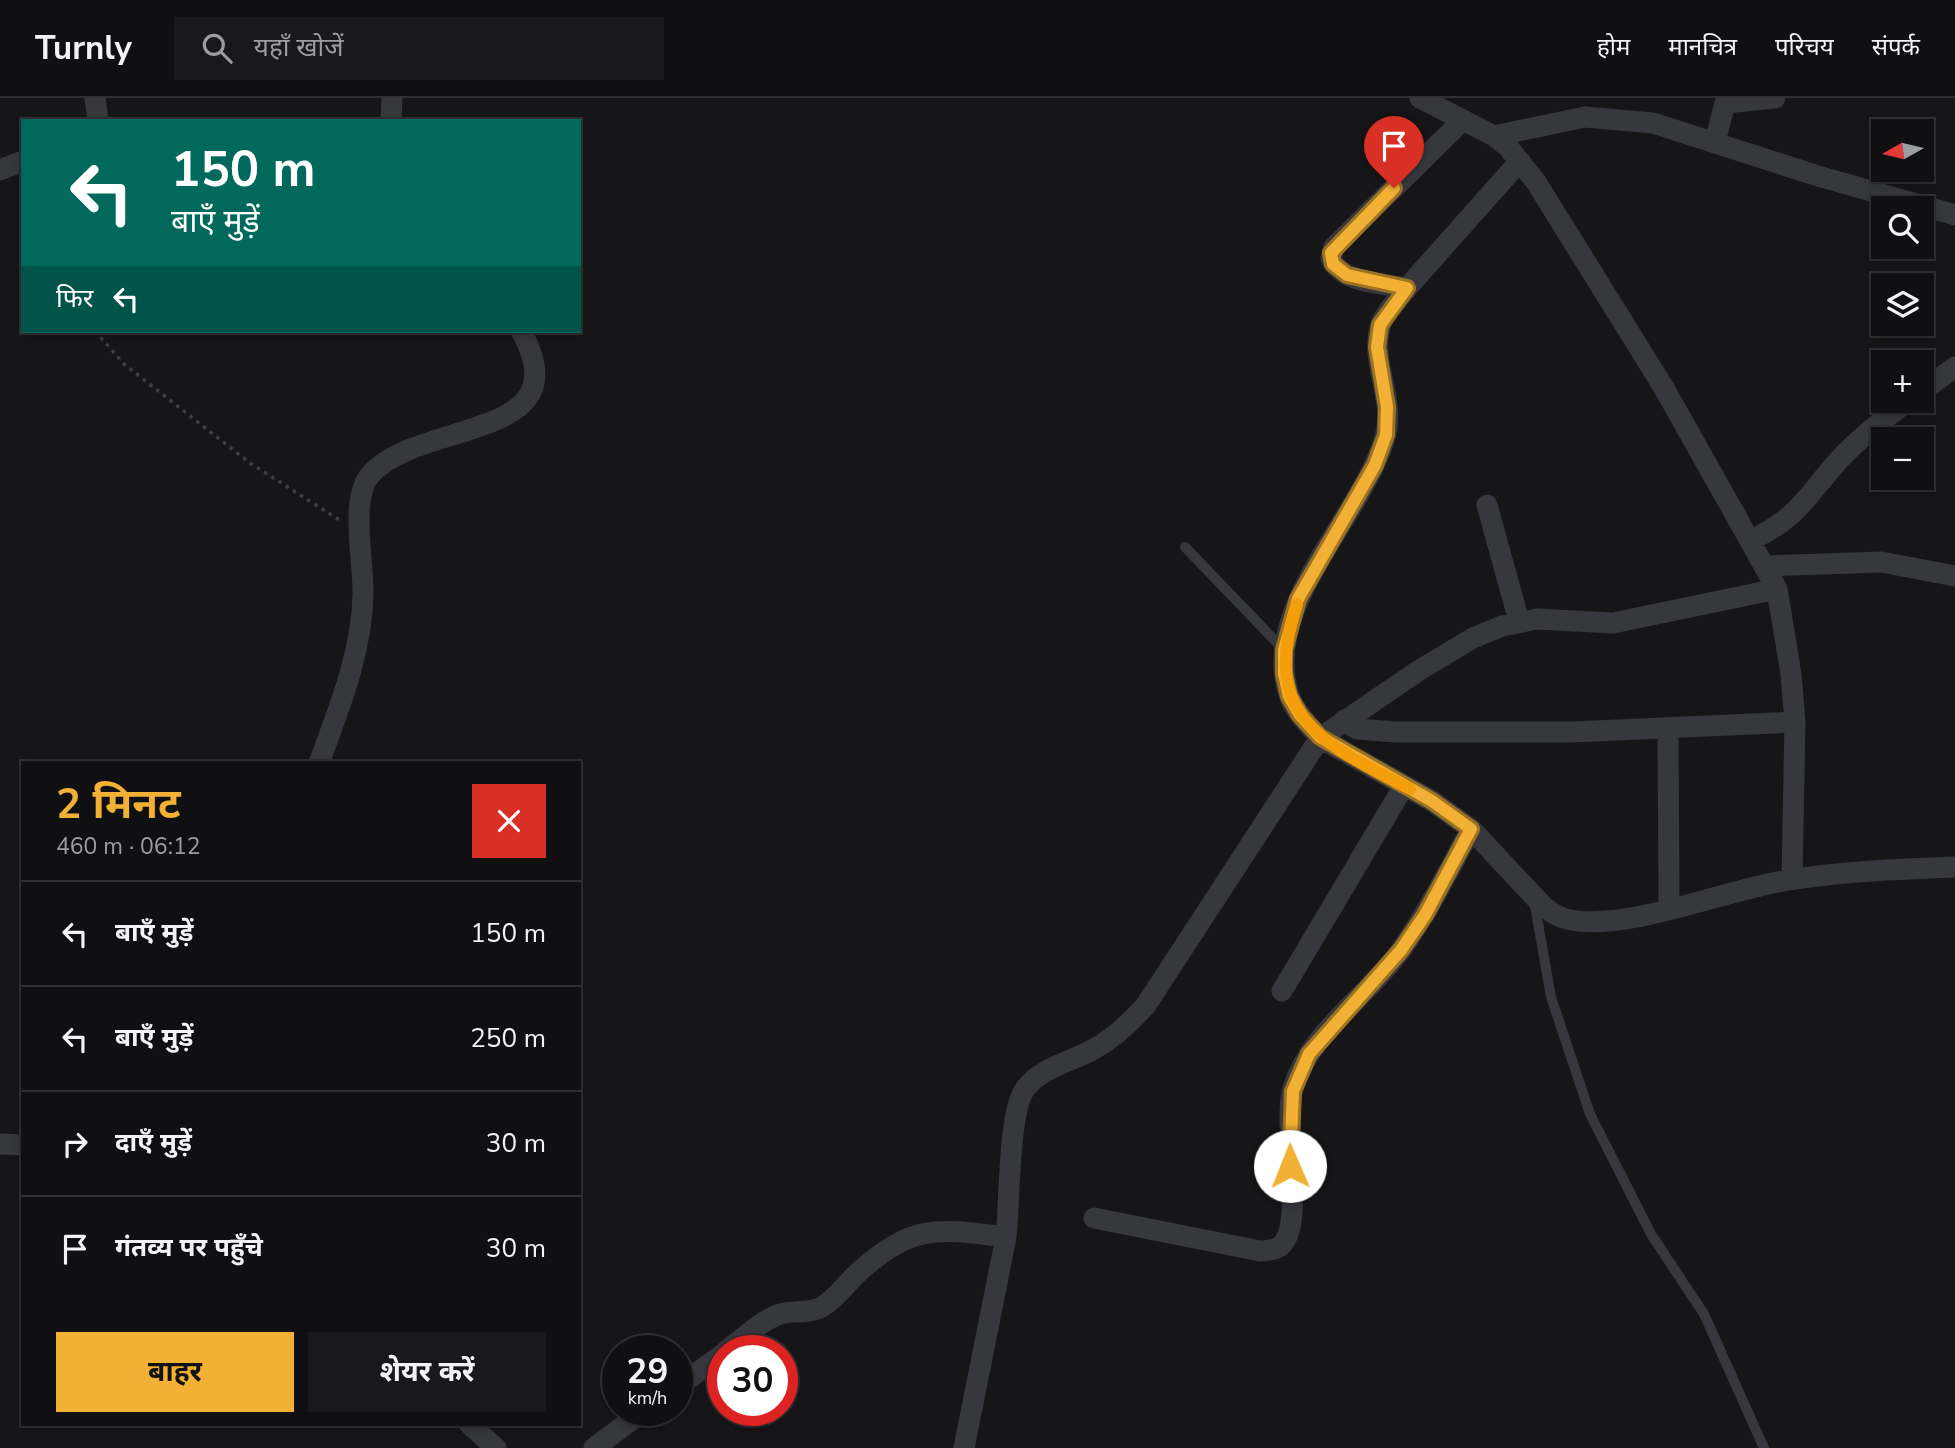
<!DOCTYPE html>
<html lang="hi">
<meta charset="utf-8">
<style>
body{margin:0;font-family:"Nunito Sans","Noto Sans Devanagari",sans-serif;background:#19191b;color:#f1f3f6;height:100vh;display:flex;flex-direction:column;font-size:26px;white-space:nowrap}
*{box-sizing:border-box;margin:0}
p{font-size:23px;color:#9c9d9f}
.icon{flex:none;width:38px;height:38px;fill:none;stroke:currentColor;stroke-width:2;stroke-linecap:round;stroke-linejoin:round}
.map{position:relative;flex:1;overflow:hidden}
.details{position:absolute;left:21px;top:663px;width:560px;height:665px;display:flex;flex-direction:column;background:#101012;border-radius:0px;box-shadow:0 4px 10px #0003,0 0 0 2px #303032}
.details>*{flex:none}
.top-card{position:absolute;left:21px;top:21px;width:560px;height:214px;border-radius:0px;box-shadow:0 4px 10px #0003,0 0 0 2px #303032;background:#00695c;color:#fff;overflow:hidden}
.needle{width:46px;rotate:262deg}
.buttons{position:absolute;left:1871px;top:21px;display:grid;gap:14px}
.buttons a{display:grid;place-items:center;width:63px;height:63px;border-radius:0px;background:#101012;box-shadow:0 4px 10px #0003,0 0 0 2px #303032;font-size:35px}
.speed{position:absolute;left:602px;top:1237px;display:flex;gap:14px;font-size:35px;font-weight:700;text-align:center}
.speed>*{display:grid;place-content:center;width:91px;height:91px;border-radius:50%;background:#101012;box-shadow:0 4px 10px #0003,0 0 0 2px #303032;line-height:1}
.speed small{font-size:18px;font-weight:400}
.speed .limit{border:10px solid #d22;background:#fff;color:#111}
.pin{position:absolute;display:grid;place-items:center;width:60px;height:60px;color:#fff;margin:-72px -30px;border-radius:50% 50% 50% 0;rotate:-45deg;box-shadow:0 0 7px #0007}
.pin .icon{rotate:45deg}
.me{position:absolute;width:77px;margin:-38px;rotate:359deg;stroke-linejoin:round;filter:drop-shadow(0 0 5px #0008)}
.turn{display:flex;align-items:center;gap:24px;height:147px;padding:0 35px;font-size:32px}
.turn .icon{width:91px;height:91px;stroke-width:2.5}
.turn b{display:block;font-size:49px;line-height:60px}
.then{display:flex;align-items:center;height:66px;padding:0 35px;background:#0003;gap:14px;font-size:26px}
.round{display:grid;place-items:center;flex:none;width:74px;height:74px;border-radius:0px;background:#19191b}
.head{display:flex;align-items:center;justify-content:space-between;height:119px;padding:0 35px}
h1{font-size:42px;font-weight:700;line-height:52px;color:#f2b134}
.action{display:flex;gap:14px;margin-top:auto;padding:14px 35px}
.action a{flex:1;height:80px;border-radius:0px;background:#f2b134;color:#111;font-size:28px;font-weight:700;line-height:80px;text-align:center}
.action a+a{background:#19191b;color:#f1f3f6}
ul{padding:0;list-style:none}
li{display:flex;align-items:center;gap:21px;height:105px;padding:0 35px;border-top:2px solid #303032}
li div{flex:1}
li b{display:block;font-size:26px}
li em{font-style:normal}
header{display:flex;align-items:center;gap:42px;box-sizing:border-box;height:98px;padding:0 35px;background:#101012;border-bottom:2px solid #303032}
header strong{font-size:33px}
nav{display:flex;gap:38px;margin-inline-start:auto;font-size:24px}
.search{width:490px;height:63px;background:#19191b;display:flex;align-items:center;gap:18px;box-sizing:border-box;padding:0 24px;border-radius:0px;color:#9c9d9f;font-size:26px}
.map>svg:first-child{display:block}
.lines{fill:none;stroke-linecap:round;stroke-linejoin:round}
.path{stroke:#3d3f44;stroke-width:3.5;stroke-dasharray:3.5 5;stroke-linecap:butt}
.lane{stroke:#37383d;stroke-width:10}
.street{stroke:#37383d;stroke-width:21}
.route-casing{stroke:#9d7322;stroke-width:18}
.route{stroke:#f2b134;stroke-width:12}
.slow{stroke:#f59e0b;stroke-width:12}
</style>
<header>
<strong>Turnly</strong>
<div class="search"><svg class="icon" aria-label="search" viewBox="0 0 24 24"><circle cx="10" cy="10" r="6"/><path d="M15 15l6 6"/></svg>यहाँ खोजें</div>
<nav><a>होम</a><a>मानचित्र</a><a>परिचय</a><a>संपर्क</a></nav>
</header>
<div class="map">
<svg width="1955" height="1350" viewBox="0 0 1955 1350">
<rect width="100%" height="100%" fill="#161618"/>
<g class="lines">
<path class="path" d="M95 233 124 266 250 365 341 423"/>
<path class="lane" d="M1185 449 1284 552
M1534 802 1551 899 1590 1016 1651 1136 1704 1216 1764 1350"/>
<path class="street" d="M95 0 98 23
M1463 22 1334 149 1331 160C1340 185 1385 186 1407 190L1520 63
M391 23 392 0
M1494 38 1585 19 1653 25 1818 78 1955 117
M1715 44 1725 5 1775 0
M0 72 23 63
M1407 190C1399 201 1383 216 1380 229 1370 265 1396 302 1385 339 1362 420 1260 508 1289 597 1294 613 1309 627 1320 640L1418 573 1473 540 1502 528 1537 521 1613 525 1777 491 1664 290 1536 84 1508 49 1494 38 1420 0
M1922 293 1955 269
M1487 407 1519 523
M1751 442C1798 420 1806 399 1838 363 1859 340 1884 321 1908 303
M1764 468 1881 464 1955 478
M1777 491 1791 576 1795 624
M1344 622 1357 631 1396 634H1572L1795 624 1792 781
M1668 630 1669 810
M319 665C339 610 362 555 363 496 364 465 349 399 371 376 420 321 583 344 521 233
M1282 893 1404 688
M0 1046 23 1047
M1094 1120 1260 1153C1269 1152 1278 1153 1284 1144 1303 1119 1283 1027 1293 990 1310 934 1368 898 1401 852 1428 814 1449 772 1471 731
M726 1253C743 1241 760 1223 780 1216 794 1212 809 1216 822 1209 837 1200 848 1183 861 1172 914 1125 940 1131 1006 1139 1010 1105 1008 1015 1025 991 1041 969 1071 964 1094 951 1114 940 1131 924 1146 907L1320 640 1432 703 1471 731 1543 808C1552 815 1559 820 1571 822 1632 833 1731 789 1795 781 1849 773 1902 771 1955 769
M677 1289 723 1256
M469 1326 496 1350
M594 1350 645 1312
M964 1350 1006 1139"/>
</g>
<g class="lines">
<defs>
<path id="route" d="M1290 1068 1293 993 1309 956 1401 852 1425 817 1471 731 1432 703 1320 639 1300 617 1289 598 1284 576V552L1298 501 1375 367 1386 337 1387 309 1377 249 1380 227 1407 190 1347 177 1333 166 1331 155 1394 90"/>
</defs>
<use href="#route" class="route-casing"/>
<use href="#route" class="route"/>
<path class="slow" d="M1297 506C1259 618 1322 645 1410 691"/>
</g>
</svg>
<div class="buttons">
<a><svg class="needle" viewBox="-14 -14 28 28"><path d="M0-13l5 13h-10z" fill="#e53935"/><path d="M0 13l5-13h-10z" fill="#9c9d9f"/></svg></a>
<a><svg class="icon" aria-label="search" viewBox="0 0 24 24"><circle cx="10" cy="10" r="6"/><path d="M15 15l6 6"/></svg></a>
<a><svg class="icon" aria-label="layers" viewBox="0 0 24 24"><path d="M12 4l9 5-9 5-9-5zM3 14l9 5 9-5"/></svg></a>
<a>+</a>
<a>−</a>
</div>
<div class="speed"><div>29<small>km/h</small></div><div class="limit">30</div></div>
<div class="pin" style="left:1394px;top:90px;background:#d93025"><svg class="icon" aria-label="arrive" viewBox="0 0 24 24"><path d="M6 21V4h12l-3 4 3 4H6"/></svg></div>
<svg class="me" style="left:1290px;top:1068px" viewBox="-20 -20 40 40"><circle r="19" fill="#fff"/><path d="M0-13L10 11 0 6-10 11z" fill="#f2b134"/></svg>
<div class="top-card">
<div class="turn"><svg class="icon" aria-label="left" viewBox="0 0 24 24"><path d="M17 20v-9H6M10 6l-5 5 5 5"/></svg><div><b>150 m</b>बाएँ मुड़ें</div></div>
<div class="then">फिर<svg class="icon" aria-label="left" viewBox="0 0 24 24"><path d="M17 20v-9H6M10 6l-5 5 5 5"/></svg></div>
</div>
<section class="details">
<div class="head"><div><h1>2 मिनट</h1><p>460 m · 06:12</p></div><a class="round" style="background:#d93025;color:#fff"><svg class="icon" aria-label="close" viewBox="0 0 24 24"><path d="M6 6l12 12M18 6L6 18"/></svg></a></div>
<ul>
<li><svg class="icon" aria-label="left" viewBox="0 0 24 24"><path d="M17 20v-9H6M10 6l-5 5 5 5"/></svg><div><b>बाएँ मुड़ें</b></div><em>150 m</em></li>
<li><svg class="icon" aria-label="left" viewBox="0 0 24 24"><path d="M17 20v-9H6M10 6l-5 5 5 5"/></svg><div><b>बाएँ मुड़ें</b></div><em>250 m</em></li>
<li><svg class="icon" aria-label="right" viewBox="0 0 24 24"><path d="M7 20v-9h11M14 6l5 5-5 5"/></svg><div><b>दाएँ मुड़ें</b></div><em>30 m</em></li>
<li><svg class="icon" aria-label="arrive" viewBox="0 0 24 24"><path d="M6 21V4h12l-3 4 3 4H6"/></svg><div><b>गंतव्य पर पहुँचे</b></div><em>30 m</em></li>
</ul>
<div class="action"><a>बाहर</a><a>शेयर करें</a></div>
</section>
</div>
